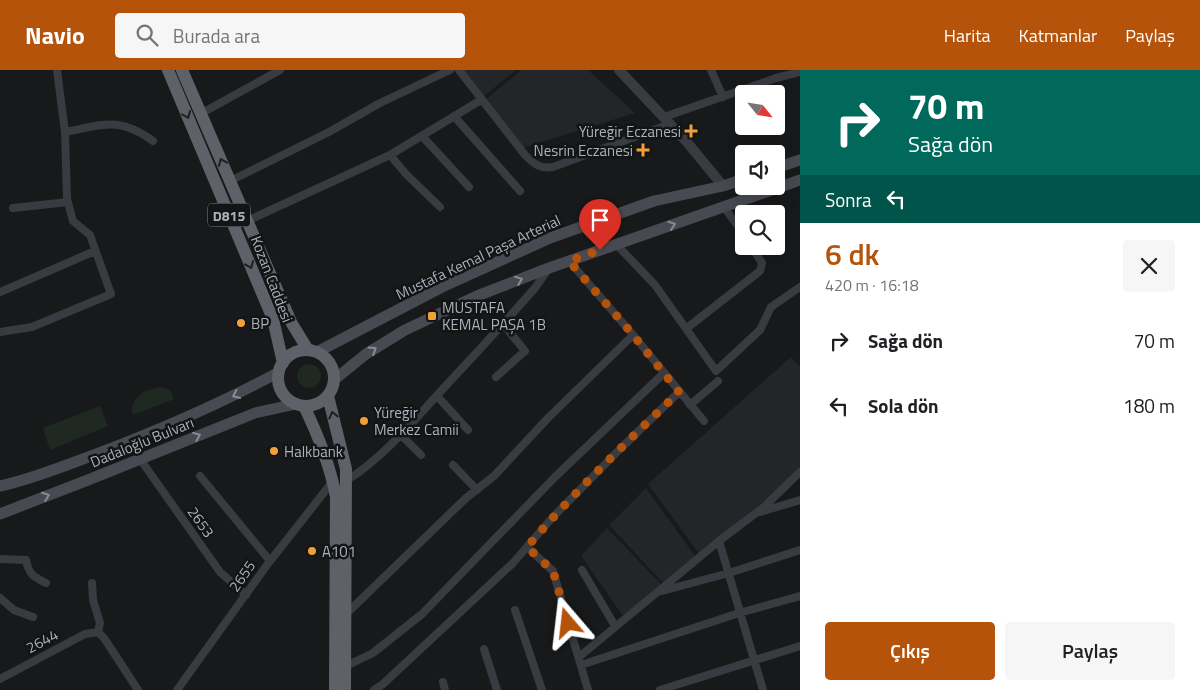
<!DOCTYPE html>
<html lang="tr">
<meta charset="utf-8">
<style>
body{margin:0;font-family:"Titillium Web",sans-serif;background:#f6f6f6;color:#202124;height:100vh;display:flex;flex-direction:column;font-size:19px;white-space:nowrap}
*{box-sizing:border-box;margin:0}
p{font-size:16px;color:#757577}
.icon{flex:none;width:28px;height:28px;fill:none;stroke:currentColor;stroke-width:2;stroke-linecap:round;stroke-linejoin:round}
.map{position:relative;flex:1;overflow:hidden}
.details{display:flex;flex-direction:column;background:#fff;width:400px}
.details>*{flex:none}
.guide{background:#00695c;color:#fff;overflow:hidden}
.needle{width:32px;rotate:120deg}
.fabs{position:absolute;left:735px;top:15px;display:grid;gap:10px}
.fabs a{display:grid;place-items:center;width:50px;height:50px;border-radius:5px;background:#fff;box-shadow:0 5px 20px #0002;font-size:25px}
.pin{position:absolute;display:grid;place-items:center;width:42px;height:42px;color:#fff;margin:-51px -21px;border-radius:50% 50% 50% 0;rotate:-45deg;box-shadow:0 0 5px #0007}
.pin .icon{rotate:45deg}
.me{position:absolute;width:55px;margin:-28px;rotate:343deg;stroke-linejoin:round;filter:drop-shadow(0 0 4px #0008)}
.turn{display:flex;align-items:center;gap:18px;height:105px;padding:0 25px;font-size:22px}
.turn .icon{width:65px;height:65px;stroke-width:2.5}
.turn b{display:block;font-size:35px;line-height:42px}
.then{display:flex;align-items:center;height:48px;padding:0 25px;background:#0003;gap:10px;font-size:19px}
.round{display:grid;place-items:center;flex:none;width:52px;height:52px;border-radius:5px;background:#f6f6f6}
.headline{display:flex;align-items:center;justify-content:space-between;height:85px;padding:0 25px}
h1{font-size:30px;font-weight:600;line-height:38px;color:#b45309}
.button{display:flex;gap:10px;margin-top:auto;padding:10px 25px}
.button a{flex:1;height:58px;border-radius:5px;background:#b45309;color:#fff;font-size:20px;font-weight:600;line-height:58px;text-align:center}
.button a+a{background:#f6f6f6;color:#202124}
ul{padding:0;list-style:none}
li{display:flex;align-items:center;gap:15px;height:65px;padding:0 25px}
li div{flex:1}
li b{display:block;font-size:19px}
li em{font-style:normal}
header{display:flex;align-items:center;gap:30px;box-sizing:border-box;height:70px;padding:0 25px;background:#b45309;color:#fff}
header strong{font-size:24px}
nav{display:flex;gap:28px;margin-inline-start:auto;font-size:18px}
.search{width:350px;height:45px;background:#f6f6f6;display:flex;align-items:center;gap:12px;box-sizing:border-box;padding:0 18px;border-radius:5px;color:#757577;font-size:19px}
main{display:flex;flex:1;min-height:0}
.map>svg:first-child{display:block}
.built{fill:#242528}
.green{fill:#202921}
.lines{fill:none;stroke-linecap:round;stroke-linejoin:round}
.minor{stroke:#393b40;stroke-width:8}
.tertiary{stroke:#393b40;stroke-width:10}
.secondary{stroke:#474a50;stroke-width:11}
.trunk{stroke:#5e6167;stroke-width:12}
.oneway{stroke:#1e2022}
.oneway2{stroke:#888d95}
.route{stroke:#b45309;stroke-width:9;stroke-dasharray:0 16.2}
.poi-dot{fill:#f0a03b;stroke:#131416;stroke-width:2}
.labels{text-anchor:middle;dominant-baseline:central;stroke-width:5;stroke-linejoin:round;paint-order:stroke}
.shield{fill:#131416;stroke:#7d8289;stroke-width:1}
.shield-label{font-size:14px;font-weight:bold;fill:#abb1ba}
.poi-label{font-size:15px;fill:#abb1ba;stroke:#131416;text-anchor:start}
.street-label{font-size:15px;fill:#abb1ba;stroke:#131416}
</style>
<header>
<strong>Navio</strong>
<div class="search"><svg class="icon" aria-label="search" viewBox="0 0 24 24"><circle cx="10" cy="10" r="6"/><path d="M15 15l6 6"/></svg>Burada ara</div>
<nav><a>Harita</a><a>Katmanlar</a><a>Paylaş</a></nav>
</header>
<main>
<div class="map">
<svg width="800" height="620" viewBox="0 0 800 620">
<rect width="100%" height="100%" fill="#18191b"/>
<path class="built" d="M462 0H516L483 27Z
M521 0H588L635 43 519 79 485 30Z
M791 287 800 297V401L700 485 648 414Z
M646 418 695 486 664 514 609 455Z
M607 458 662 515 623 546 581 486Z"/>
<path class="green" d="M297 306a12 12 0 1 1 24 0a12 12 0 1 1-24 0Z
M160 317 170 320 174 329 133 345C128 329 145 319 160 317Z
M100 336 108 356 50 380 43 358Z"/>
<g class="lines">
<path class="minor" d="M459 0 525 85C534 94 540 99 553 97L670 54
M711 0 723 27
M202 43 280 0
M454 46 520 121
M664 47 776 8 800 2
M65 62C103 55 119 46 153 71
M422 66 469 117
M390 85 406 104 440 137
M230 111 329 62 380 33 450 0
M724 137 744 165
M13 138 68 132
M247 151 390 85 481 30
M616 174 655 215 716 301 760 260 771 237 800 217
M569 191 629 260 704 351
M0 222 95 181
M687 258 760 201 762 193 751 176
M0 262 32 257 111 224 90 165 73 151 67 129 65 62 57 0
M496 307 525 281 503 254
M437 326 468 360
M690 335 718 311
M400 364 421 385
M140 389 220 502 246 525
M453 395 477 420
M200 406 270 491
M346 411C382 388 411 354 440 322 472 288 504 253 535 218L549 198
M760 442 800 430
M719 471 763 620
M527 477 553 501 588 620
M0 489 26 490C29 505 34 507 46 513
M582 500 615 556
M92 513 93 530 100 553 98 562
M662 521 729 503 800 480
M0 528 14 540 33 547
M515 540 542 620
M345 545 466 428 494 406 548 348 633 265
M98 562 104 568 138 620
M484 579 497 620
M579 587 719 471 764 437 800 402
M581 595 739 543 800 526
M344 597 373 583 422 544 555 407 664 303
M0 609 85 564 98 562
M443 612 445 620
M177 620 267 495 333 411
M374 620 383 614 513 493 552 448 618 381 679 322
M660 620 800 576"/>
<path class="tertiary" d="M619 0 686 71 723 116"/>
<path class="secondary" d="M776 98 800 90
M317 282 442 217 550 168 654 131 723 116 744 109
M334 310 366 284 405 260 477 226 549 198 800 110
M0 416C33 409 63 396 94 385 157 361 220 334 279 302
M0 444 88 410 255 343 296 334"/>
<path class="trunk" d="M168 0 273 249 283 293
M182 0 291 252 308 280
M278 308a28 28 0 1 1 56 0a28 28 0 1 1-56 0Z
M328 326 346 399 345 620
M304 336C318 365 330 395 336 427L335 620"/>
</g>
<defs><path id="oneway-chevron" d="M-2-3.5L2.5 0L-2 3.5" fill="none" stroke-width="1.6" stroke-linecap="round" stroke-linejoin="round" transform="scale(1.25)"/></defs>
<g class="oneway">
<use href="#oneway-chevron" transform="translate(187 45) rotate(67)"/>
<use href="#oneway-chevron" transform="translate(222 92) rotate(-112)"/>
<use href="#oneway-chevron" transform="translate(250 195) rotate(67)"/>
<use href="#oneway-chevron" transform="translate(333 345) rotate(-104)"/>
</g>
<g class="oneway2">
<use href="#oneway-chevron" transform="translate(672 155) rotate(-19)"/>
<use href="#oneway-chevron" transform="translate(519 210) rotate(-21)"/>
<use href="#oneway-chevron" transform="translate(373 280) rotate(-32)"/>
<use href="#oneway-chevron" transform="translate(236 325) rotate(155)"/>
<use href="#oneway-chevron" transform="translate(197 366) rotate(-22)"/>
<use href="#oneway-chevron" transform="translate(46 426) rotate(-21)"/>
</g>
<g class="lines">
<path class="route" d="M568 553 553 501 527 477C574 422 627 372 679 322L629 260 569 191 600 180"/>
</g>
<g class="poi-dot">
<path d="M688.5 53.5h5v5h5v5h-5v5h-5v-5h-5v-5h5z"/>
<path d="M640.5 72.5h5v5h5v5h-5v5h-5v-5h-5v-5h5z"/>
<rect x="427" y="241" width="10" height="10" rx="2.5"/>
<circle cx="241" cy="253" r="5"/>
<circle cx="364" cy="351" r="5"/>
<circle cx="274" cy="381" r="5"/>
<circle cx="312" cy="481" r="5"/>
</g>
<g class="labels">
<rect class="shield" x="208" y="133.5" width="42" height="23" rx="4"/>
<g class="shield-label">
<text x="229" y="145">D815</text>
</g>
<g class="poi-label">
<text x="681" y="61" text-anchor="end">Yüreğir Eczanesi</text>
<text x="633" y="80" text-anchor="end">Nesrin Eczanesi</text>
<text x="442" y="237">MUSTAFA<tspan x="442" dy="17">KEMAL PAŞA 1B</tspan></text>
<text x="251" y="253">BP</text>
<text x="374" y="342">Yüreğir<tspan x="374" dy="17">Merkez Camii</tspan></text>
<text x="284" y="381">Halkbank</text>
<text x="322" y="481">A101</text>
</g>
<g class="street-label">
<text transform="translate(478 187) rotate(-25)">Mustafa Kemal Paşa Arterial</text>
<text transform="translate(272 209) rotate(69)">Kozan Caddesi</text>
<text transform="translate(142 372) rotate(-22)">Dadaloğlu Bulvarı</text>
<text transform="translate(201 452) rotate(55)">2653</text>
<text transform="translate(242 506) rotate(-55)">2655</text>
<text transform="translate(42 571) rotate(-28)">2644</text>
</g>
</g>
</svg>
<div class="fabs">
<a><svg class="needle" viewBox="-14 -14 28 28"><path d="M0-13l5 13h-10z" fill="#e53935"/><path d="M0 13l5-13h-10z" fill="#757577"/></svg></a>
<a><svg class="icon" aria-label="sound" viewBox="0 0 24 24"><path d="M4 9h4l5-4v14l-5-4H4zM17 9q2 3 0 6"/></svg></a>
<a><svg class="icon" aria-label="search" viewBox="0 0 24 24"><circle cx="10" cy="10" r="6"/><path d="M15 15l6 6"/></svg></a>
</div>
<div class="pin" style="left:600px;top:180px;background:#d93025"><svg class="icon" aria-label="arrive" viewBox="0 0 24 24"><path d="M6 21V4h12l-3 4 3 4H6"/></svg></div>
<svg class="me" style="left:568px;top:553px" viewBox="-20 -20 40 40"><path d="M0-17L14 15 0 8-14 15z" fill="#b45309" stroke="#fff" stroke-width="4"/></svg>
</div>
<section class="details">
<div class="guide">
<div class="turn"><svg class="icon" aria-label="right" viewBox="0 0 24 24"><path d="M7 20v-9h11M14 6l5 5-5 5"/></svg><div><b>70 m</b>Sağa dön</div></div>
<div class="then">Sonra<svg class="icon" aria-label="left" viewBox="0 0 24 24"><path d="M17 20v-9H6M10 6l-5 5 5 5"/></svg></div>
</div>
<div class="headline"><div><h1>6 dk</h1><p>420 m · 16:18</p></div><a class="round"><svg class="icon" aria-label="close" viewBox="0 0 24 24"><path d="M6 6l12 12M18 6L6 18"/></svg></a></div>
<ul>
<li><svg class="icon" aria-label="right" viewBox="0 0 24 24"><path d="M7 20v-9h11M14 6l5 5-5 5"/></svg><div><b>Sağa dön</b></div><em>70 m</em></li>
<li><svg class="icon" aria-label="left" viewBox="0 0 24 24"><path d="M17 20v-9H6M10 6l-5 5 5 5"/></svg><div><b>Sola dön</b></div><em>180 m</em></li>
</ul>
<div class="button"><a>Çıkış</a><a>Paylaş</a></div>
</section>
</main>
